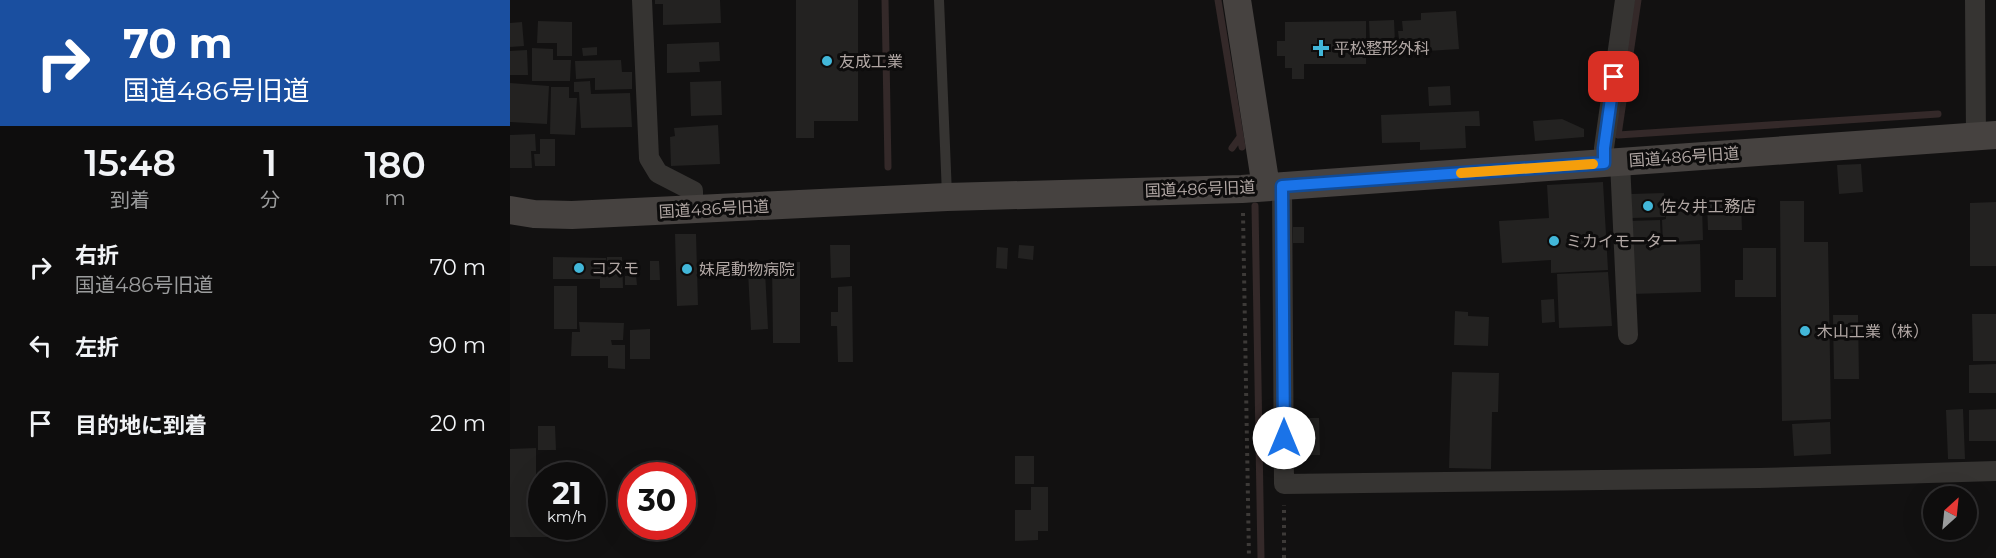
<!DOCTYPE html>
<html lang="ja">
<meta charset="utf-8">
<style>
body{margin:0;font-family:Montserrat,"Noto Sans JP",sans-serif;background:#171616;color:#f1f3f6;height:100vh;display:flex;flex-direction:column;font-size:22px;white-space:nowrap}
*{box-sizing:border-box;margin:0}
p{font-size:20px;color:#9b9c9d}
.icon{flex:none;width:33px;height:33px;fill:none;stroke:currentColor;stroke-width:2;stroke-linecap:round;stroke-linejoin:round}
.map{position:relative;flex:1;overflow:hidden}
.drawer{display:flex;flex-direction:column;background:#0e0d0d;width:510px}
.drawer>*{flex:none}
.guide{background:#1a4fa0;color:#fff;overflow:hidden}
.needle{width:39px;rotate:27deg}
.tools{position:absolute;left:1413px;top:486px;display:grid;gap:12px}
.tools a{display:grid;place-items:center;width:54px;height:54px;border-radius:50%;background:#0e0d0d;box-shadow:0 6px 24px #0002,0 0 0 2px #2e2d2e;font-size:30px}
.speed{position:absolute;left:18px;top:462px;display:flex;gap:12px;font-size:30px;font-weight:700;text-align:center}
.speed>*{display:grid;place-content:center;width:78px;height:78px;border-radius:50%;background:#0e0d0d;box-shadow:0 6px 24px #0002,0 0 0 2px #2e2d2e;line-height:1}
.speed small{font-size:15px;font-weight:400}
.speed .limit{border:9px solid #d22;background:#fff;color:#111}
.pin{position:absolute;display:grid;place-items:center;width:51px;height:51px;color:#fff;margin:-26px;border-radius:12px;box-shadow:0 3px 9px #0006}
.me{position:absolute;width:66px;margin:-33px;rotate:0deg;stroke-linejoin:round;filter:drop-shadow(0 0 4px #0008)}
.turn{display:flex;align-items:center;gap:21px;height:126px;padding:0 24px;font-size:27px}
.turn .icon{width:78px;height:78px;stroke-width:2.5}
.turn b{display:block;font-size:42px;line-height:51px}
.eta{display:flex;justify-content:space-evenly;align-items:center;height:102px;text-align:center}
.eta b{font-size:36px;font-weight:600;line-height:42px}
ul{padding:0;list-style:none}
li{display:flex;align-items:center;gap:18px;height:78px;padding:0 24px}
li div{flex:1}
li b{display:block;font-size:22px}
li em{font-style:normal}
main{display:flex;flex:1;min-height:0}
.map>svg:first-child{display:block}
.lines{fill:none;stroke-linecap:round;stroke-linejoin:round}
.stream{stroke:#342929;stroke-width:7}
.building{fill:#232221}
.path{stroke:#3d3a38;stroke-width:4;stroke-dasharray:3 4.5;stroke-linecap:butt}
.lane{stroke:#363432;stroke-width:10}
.street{stroke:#363432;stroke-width:20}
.secondary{stroke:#464240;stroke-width:28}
.route-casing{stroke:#114b97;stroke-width:15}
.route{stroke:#1a73e8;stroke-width:10}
.slow{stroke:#f59e0b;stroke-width:10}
.poi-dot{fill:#42b7d9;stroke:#0d0c0c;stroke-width:2}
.labels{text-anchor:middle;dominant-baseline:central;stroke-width:6;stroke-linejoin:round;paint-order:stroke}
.poi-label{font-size:16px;fill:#b1a7a4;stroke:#0d0c0c;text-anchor:start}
.street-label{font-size:16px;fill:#b1a7a4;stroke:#0d0c0c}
</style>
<main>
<section class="drawer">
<div class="guide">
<div class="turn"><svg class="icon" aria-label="right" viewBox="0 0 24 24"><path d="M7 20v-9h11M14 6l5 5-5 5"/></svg><div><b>70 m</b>国道486号旧道</div></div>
</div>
<div class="eta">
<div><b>15:48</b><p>到着</p></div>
<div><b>1</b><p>分</p></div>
<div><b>180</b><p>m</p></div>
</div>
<ul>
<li><svg class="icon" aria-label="right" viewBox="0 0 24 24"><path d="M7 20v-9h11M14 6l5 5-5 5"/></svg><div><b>右折</b><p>国道486号旧道</p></div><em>70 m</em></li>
<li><svg class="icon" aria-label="left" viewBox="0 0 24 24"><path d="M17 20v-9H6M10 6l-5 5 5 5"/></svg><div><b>左折</b></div><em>90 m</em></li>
<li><svg class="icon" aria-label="arrive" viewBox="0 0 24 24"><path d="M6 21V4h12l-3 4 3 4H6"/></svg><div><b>目的地に到着</b></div><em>20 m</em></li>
</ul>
</section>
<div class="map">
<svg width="1486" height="558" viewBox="0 0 1486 558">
<rect width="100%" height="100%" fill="#121111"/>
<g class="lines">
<path class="stream" d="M375 0 378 167
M708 0 732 147
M1128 0 1108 135 1428 114
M722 148 730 137
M745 206 751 558"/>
</g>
<path class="building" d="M145 0H210L211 23 153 25V4H145Z
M286 0H348V121H304V138H286Z
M946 11 949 49 901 52 902 46 890 47 888 31H893L892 21 911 20V13Z
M884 20 885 43 860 44 859 21Z
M28 21 62 22V56H47V43H27Z
M856 21V64H794V79H782V68H775V56H767V41H775V22Z
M12 22 14 46 0 47V23Z
M209 42 210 61 189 62 190 72 157 73V44Z
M87 47V55L73 56 72 48Z
M22 48 43 49V60H61L60 81H22Z
M17 50 18 75H0V51Z
M111 60 112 72H122V89L85 90V78L66 79 65 61Z
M80 81 81 94 120 93 122 127 71 128 69 92H64V82Z
M211 81 212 115 181 116 180 82Z
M0 83 39 86 37 124 0 122Z
M940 86 941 105 919 106 918 87Z
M41 87H59V98H67L65 135 40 134Z
M969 111 970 126H955L956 148 910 150V142L872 143 871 115Z
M1052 119 1074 129V137L1025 141 1023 121Z
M208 125 210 164 161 166 160 137 165 136 164 128Z
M25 134 26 151H21L22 168H0V135Z
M30 139H45V166H25L24 154H30Z
M1351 164 1353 192 1329 194 1327 165Z
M1093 182 1098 270 1041 273V260L992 263 989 221 1039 218 1037 185Z
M1154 193 1155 217 1122 218 1121 194Z
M1270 201H1294V242H1318L1321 419 1272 421Z
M1486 202V266H1460V203Z
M1197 203H1231L1232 230H1198Z
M1192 207 1193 240 1153 243 1152 220 1156 219 1155 210Z
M1150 220 1151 245 1190 244 1191 292 1121 294 1118 221Z
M783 227H794V243H783Z
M165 234H186L188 305 167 306Z
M320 245H340V277L321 278Z
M509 245 524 246 523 260 508 258Z
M487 247 498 248 497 269 486 268Z
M1233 248H1266V297H1225V280H1233Z
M43 257 96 258 95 280 97 257H112L113 288H90V279H43Z
M140 261H149L150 280H140Z
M262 262H290V343H263Z
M238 271H255L258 329 241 330Z
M1098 272 1102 326 1049 328 1047 274Z
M126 275 127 285H115V276Z
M44 286H67V329H44Z
M342 286 343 362H328L327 326H321V312H328V287Z
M1044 299 1045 322 1032 323 1031 300Z
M945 311 958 312V316L979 317 978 346 944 345Z
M1462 314H1486V361H1463Z
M1323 315H1348L1349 379H1324Z
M69 322 114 323 113 340H101L102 345H115V369L98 368V356H61L62 332H70Z
M140 329V359H120V330Z
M1486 364V393H1459V365Z
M942 372 989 373 988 412H982L981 469 939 468Z
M1453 409 1455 459H1438L1436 410Z
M1486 409V441H1459V410Z
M784 418H809L810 455H784Z
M1320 422 1321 454 1284 456 1282 424Z
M28 426H45L46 450H28Z
M26 448V500H32V526H49V537H0V449Z
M505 456H524V484H505Z
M521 487H538V531H528V540L505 541V510H521Z"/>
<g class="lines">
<path class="path" d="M733 213 739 558
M774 558V505"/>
<path class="lane" d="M429 0 437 195"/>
<path class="street" d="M132 0 139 158 148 173 183 191V210
M1465 0 1466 136
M1110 162 1118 335
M1094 163V148L1115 0
M772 186 774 484 1249 478 1486 471"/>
<path class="secondary" d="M727 0 756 187
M0 210 24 214 62 215 437 197 732 189 1486 135"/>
</g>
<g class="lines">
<defs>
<path id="route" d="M774 438 772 186 1094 163V148L1104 77"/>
</defs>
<use href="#route" class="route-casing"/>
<use href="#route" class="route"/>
<path class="slow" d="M951 173 1083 164"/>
</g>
<g class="poi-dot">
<path d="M808 39h6v6h6v6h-6v6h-6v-6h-6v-6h6z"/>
<circle cx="317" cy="61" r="6"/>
<circle cx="1138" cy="206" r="6"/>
<circle cx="1044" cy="241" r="6"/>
<circle cx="69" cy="268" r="6"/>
<circle cx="177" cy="269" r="6"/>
<circle cx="1295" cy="331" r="6"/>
</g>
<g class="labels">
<g class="poi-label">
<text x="824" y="48">平松整形外科</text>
<text x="329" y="61">友成工業</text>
<text x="1150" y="206">佐々井工務店</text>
<text x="1056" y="241">ミカイモーター</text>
<text x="81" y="268">コスモ</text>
<text x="189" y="269">妹尾動物病院</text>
<text x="1307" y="331">木山工業（株）</text>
</g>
<g class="street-label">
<text transform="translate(1174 157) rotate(-4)">国道486号旧道</text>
<text transform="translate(690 189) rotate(-2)">国道486号旧道</text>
<text transform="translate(204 209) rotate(-3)">国道486号旧道</text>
</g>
</g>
</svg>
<div class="tools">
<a><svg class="needle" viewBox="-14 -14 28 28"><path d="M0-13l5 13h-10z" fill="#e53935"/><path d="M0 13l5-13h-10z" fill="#9b9c9d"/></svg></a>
</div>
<div class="speed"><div>21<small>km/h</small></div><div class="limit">30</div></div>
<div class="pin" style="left:1104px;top:77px;background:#d93025"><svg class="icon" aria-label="arrive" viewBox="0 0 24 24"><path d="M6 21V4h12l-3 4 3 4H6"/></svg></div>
<svg class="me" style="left:774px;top:438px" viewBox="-20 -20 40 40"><circle r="19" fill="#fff"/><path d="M0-13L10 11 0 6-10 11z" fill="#1a73e8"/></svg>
</div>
</main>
